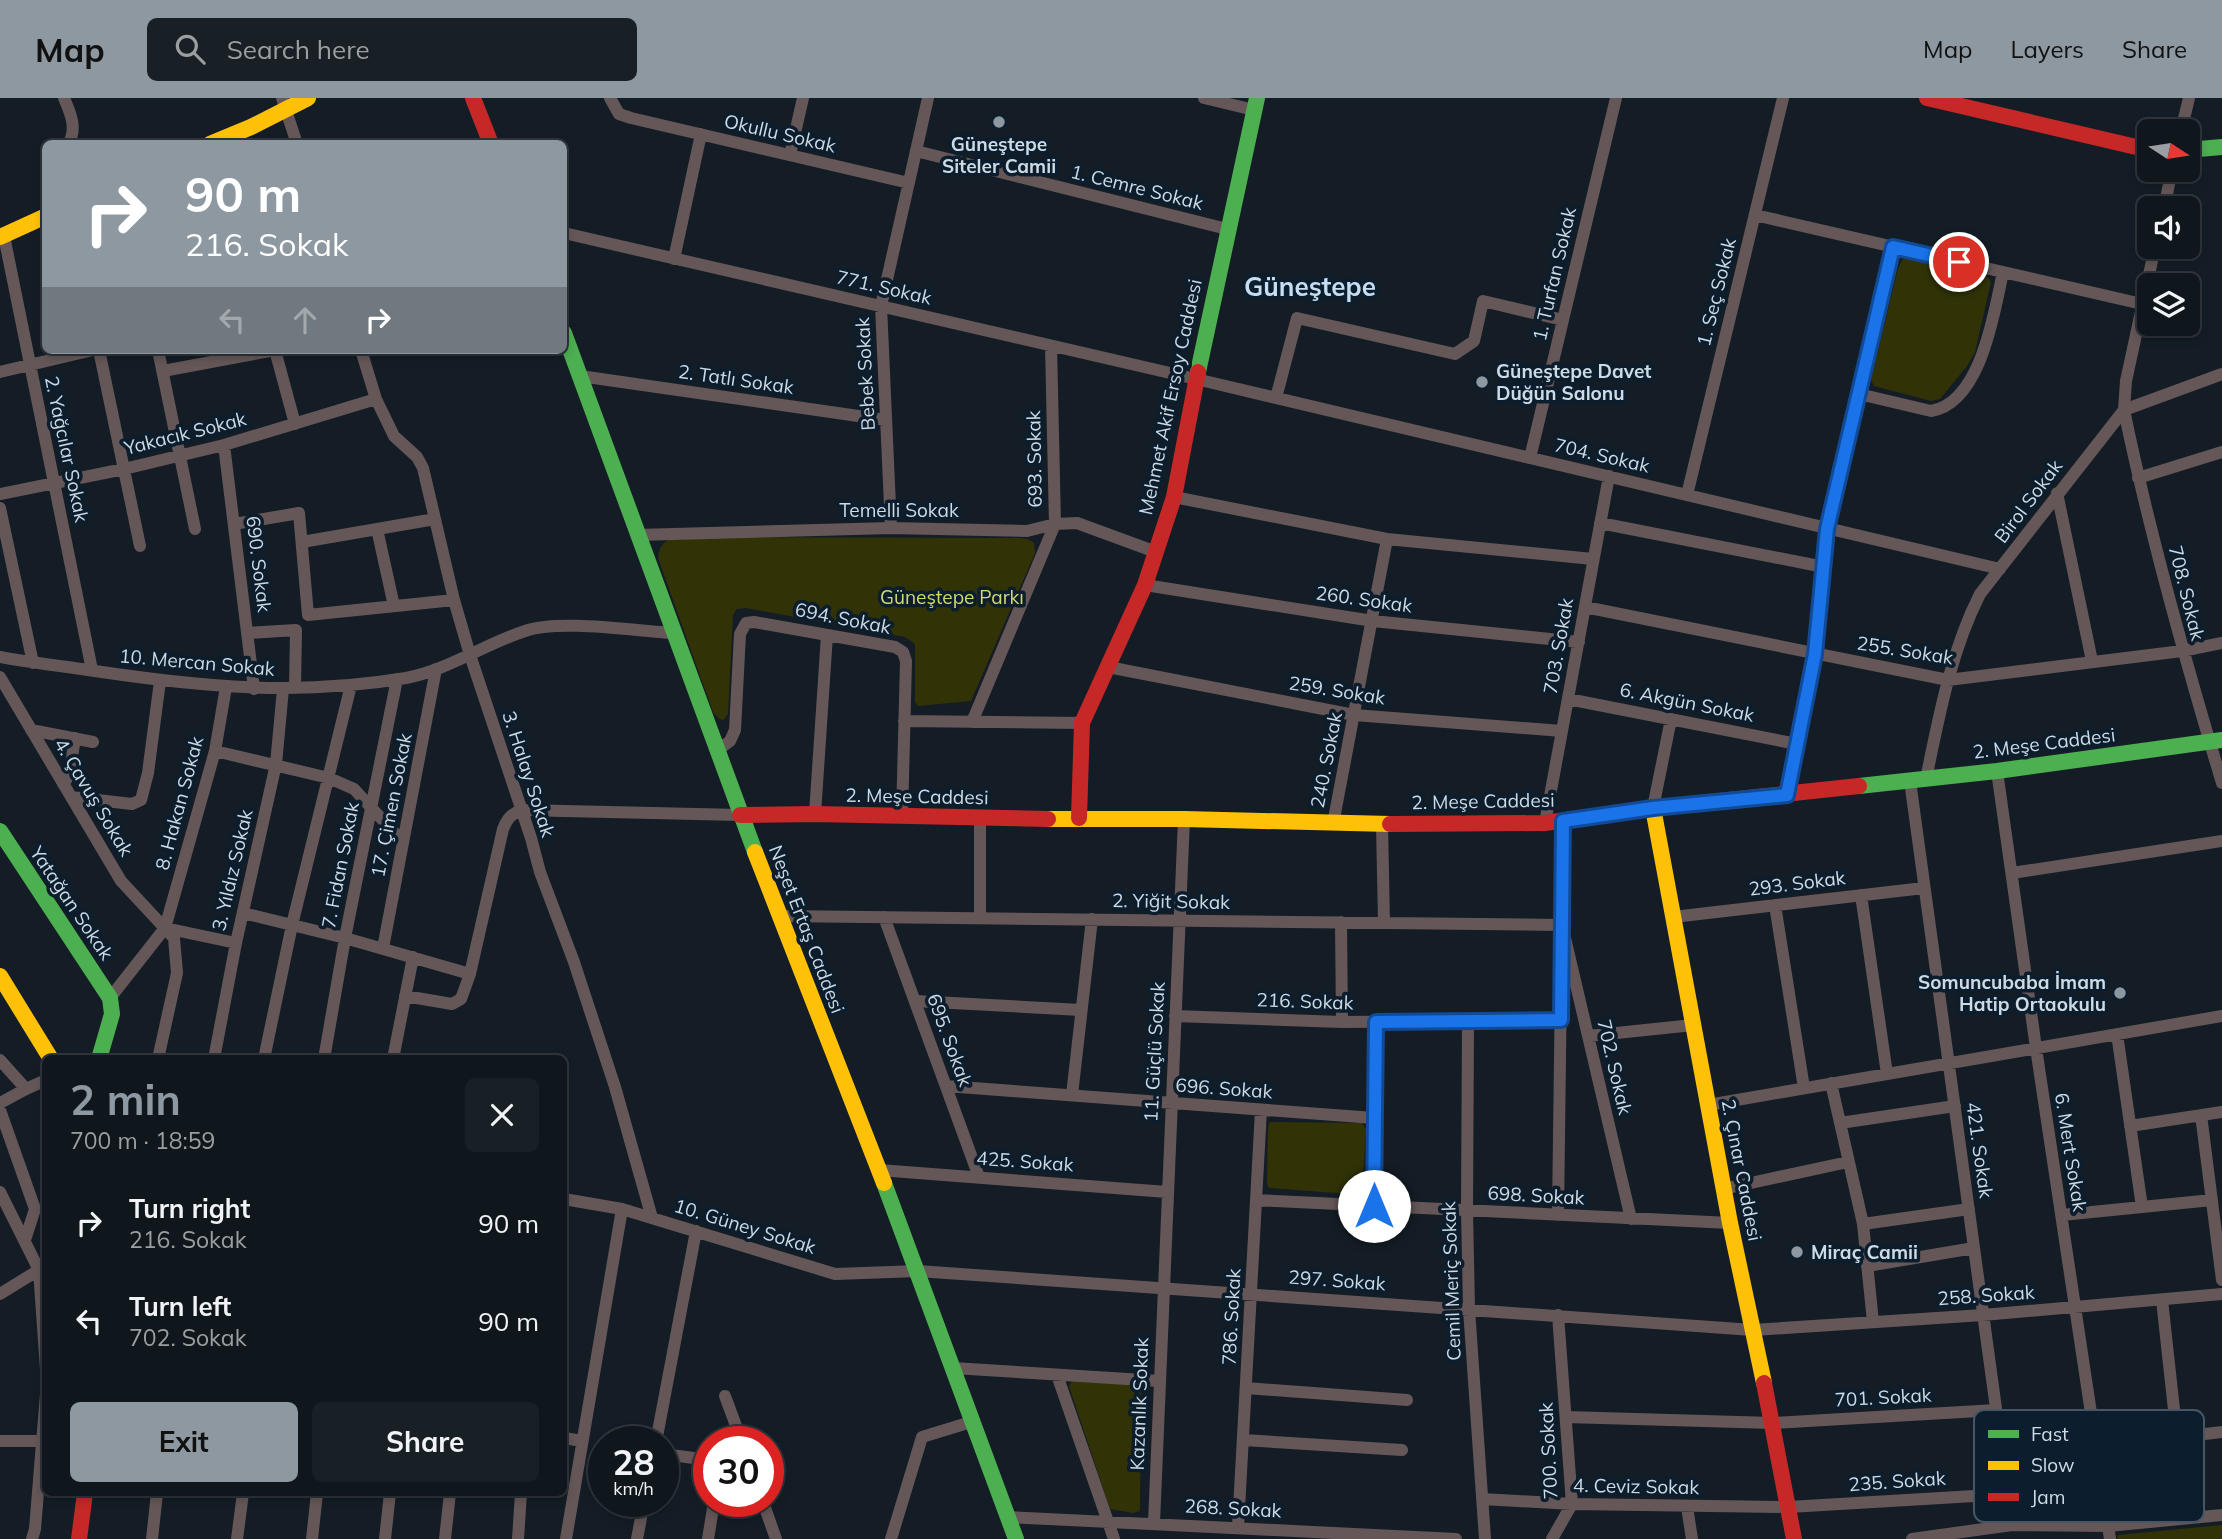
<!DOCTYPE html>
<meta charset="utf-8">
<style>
body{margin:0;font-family:Mulish,sans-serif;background:#181f25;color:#f1f3f6;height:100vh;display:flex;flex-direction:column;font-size:26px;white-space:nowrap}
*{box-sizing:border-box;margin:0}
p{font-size:23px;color:#9b9fa3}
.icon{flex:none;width:38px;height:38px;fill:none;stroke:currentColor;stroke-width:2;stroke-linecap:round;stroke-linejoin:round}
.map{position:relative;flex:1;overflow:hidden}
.sheet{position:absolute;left:42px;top:957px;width:525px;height:441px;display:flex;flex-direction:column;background:#0f161c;border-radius:10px;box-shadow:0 4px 10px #0003,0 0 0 2px #2f353b}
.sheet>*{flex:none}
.hud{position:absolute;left:42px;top:42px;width:525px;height:214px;border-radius:10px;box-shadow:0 4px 10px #0003,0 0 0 2px #2f353b;background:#8d98a1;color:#fff;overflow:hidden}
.needle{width:46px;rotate:102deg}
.buttons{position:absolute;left:2137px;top:21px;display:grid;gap:14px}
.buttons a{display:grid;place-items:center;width:63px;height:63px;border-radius:10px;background:#0f161c;box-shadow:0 4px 10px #0003,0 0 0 2px #2f353b;font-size:35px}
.speed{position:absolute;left:588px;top:1328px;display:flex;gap:14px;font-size:35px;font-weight:700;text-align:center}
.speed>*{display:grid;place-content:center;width:91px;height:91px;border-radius:50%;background:#0f161c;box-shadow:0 4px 10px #0003,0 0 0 2px #2f353b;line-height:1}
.speed small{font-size:18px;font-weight:400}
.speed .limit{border:10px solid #d22;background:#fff;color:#111}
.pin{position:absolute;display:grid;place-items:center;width:60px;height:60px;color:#fff;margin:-30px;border:4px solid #fff;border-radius:50%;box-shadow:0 2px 7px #0007}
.me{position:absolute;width:77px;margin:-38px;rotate:0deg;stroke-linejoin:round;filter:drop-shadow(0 0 5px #0008)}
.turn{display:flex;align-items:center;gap:24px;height:147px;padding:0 28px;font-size:32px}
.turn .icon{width:91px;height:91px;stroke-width:2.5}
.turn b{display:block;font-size:49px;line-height:60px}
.lanes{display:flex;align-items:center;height:66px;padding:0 28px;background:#0003;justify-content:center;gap:35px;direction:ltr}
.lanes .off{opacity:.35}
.round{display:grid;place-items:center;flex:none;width:74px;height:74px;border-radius:10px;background:#181f25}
.head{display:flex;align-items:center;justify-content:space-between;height:119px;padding:0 28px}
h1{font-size:42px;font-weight:700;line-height:52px;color:#8d98a1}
.button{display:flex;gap:14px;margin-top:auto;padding:14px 28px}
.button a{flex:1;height:80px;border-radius:10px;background:#8d98a1;color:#111;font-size:28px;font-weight:700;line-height:80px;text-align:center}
.button a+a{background:#181f25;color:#f1f3f6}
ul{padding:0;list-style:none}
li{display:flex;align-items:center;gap:21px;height:98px;padding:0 28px}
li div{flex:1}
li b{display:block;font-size:26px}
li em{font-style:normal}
header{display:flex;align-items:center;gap:42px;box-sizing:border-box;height:98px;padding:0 35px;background:#8d98a1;color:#111}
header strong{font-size:33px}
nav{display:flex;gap:38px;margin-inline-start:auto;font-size:24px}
.search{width:490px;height:63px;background:#181f25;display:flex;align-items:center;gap:18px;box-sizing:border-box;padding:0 24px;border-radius:10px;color:#9b9fa3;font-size:26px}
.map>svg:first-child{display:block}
.green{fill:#313307}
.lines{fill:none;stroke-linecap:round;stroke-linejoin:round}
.street{stroke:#655758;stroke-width:12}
.fast{stroke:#4caf50;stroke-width:16}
.slow{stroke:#ffc107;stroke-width:16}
.jam{stroke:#c62828;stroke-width:16}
.route-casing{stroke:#114b97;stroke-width:18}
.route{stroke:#1a73e8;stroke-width:12}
.poi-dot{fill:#8d98a1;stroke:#0c1e2d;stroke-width:2.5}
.labels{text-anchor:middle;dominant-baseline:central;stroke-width:7;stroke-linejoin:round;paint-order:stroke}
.street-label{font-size:19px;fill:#cedae4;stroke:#0c1e2d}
.poi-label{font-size:19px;font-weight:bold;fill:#cedae4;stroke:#0c1e2d;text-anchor:start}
.park-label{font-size:19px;fill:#d3da6f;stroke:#0c1e2d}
.district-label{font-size:26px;font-weight:bold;fill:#c7def2;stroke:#0c1e2d}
.key{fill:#0c1e2d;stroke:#465664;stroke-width:2}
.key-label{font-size:19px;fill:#cedae4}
</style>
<header>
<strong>Map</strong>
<div class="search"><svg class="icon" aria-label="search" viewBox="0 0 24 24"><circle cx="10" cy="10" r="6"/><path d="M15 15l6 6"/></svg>Search here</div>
<nav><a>Map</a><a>Layers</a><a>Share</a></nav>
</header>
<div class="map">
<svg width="2222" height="1441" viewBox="0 0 2222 1441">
<rect width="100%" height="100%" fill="#141d25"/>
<path class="green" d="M1910 160 1988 179 1991 184 1975 254 1967 268 1940 301 1931 303 1874 288 1871 282 1898 170 1903 161Z
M679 439 1021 440 1028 441 1034 445 1035 455 971 603 918 608 915 604V546L905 539 746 510 737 511 733 517 728 616 724 622 719 621 713 614 658 460C659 446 666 441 679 439Z
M1270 1024 1362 1025 1366 1031 1362 1097 1269 1090 1267 1086 1268 1029Z
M1074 1280 1141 1284 1140 1413 1133 1415 1110 1411 1069 1288Z
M2222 1427V1441H2117L2118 1437Z"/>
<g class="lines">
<path class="street" d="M64 0C70 14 78 31 68 46
M282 0 297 46
M610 0 619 16 631 20 909 85
M1204 0 1254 12
M2181 33 2189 0
M916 53 1227 131
M790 57 803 0
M2164 110 2172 72
M1755 117 2142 206
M564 135 1196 281 2000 471
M4 138 92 572
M674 161 701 36
M99 252 140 448
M158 252 195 431
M275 252 295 326
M361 252 376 301 394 338 417 359 423 370 454 502 470 557 531 740 540 774 574 864 615 989 652 1120
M163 273 275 252
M0 274 93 252
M2222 276 2124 312C2150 438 2185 562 2222 685
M580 278 886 322
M1859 296 1931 313C1981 305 1994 215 2003 174
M1276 300 1297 220 1455 256 1474 243 1483 203 1563 222
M224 347 254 591
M1530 360 1616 0
M2138 380 2222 354
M2057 395 2092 563
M0 396 124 371 224 347 376 301
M1687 397 1783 0
M1174 399 1387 441 1593 461
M0 410 33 565
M1600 425 1824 469
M234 426 299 415 308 517 454 502
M891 430 881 208 928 0
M377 431 394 508
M637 437 891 430 1027 433 1055 426 1077 425 1156 454
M302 444 435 421
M1145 487 1373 523 1579 544
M1585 509 1948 582 2182 553 2222 545
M248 535 296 532 295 590
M0 559C31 565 63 568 95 573 202 589 298 598 406 580 448 572 485 546 525 533 558 521 635 533 673 535
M1108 569 1354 617 1562 633
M0 579 121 783 174 840 177 875 158 961
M1568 601 1797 646
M904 623 1082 625
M972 624 1055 426 1051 248
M31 632 93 644
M718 652 730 643 735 632 740 536 746 525 754 524 895 549 903 554 906 563 902 719
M215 653 329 680 354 691 403 744
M1997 673 2036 950 2110 1441
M1926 681C1939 618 1951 553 1980 496L2124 312 2126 283 2155 149
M1910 683 2012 1427
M63 686 69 678 75 640
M1787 697 1816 556 1827 431 1893 149
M71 699 132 706 141 702 148 675 160 583
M1653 710 1671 621
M815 716 827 537
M1545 725 1609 378
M1333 726 1387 441
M1382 726 1384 825
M2012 775 2222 743
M1861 797 1887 976
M1775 807 1804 990
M243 815 345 840 470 876
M779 818 1562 827 1631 1121
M884 819 979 1079
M1673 819 1924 790
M980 820V721
M1341 824 1342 924
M165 830 236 845
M383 850 436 571
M405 898 452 906 461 901 470 876 503 731C507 721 511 716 521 712L740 717
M110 900 165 830 215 653 226 589
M915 903 1081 912
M1175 918 1342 924 1561 922
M1468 923 1467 1112 1469 1211 1485 1441
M2117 936 2142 1109
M1588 938 1693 927
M214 961 236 845 276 666 283 591
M264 961 292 827 351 587
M324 961 345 840 397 581
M393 961 413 859
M0 962 26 991 46 982
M1831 985 1863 1126 1873 1224
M946 988 1374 1020
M1072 997 1092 821
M0 1005 26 991
M1708 1007 2222 918
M0 1012 35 1111 25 1142
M2201 1017 2222 1182
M1840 1025 1955 1008
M2130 1028 2222 1014
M879 1072 1167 1094
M1723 1091 1848 1064
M0 1094 39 1172 46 1271
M564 1101 622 1111 835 1176 918 1173 1753 1232 1983 1217 2222 1196
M1256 1102 1730 1125
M1374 1108 1375 924
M1558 1117 1563 723
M2062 1117 2212 1102
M1863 1126 1969 1111
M1867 1168 1974 1150
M0 1196 39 1172
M2162 1202 2177 1339
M953 1270 1159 1283
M1057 1277 1114 1441
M1246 1290 1407 1302
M725 1298 742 1344
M1566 1319 1773 1325 1996 1312
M564 1340 582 1343
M1244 1342 1402 1352
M0 1343H46
M656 1344 696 1133
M2097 1349 2222 1334
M663 1356 709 1362
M1482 1401 1572 1406 1789 1409 2008 1396
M763 1404 776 1441
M1687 1409 1692 1441
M1008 1419 1456 1441
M1154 1425 1184 721
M1238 1429 1261 1012
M32 1441 35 1431 46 1296
M152 1441 157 1395
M237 1441 243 1395
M312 1441 317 1395
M385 1441 390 1395
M445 1441 450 1395
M518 1441 521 1395
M566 1441 622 1111
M637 1441 644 1404
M708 1441 714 1404
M891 1441 922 1339 971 1324
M1552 1441 1572 1406 1558 1217
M1912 1441 2012 1427 2108 1428 2222 1417"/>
<path class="fast" d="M2188 52 2222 49
M564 235 755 754
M1198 274 1257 0
M1859 688 1997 673 2222 642
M0 733 110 900 112 916 99 961
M884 1085 1016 1441"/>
<path class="slow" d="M210 46 251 29 308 0
M0 139 46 118
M1653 710 1730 1125 1764 1285
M1048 721H1184L1390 726
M755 754 884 1085
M0 878 51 961"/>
<path class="jam" d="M473 0 491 46
M1927 0 2149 52
M740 717 815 716 1048 721
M1079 720 1082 625 1145 487 1174 399 1198 274
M1390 726 1545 725 1653 710 1859 688
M1764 1285 1794 1441
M79 1441 85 1395"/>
</g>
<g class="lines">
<defs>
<path id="route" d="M1374 1108 1376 924 1561 922 1563 723 1653 710 1787 697 1815 556 1827 431 1893 149 1959 164"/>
</defs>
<use href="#route" class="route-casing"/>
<use href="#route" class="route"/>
</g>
<g class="poi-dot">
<circle cx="999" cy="24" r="7"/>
<circle cx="1482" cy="284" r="7"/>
<circle cx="2120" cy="895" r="7"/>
<circle cx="1797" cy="1154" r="7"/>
</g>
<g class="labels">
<g class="street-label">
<text transform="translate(780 35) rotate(13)">Okullu Sokak</text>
<text transform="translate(1137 89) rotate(14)">1. Cemre Sokak</text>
<text transform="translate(1554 176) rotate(-77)">1. Turfan Sokak</text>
<text transform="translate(884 189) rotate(13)">771. Sokak</text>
<text transform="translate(1716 194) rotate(-76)">1. Seç Sokak</text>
<text transform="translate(865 276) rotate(-93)">Bebek Sokak</text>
<text transform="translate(736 281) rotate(8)">2. Tatlı Sokak</text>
<text transform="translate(1170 299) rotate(-78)">Mehmet Akif Ersoy Caddesi</text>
<text transform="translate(185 335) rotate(-14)">Yakacık Sokak</text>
<text transform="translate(67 351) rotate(78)">2. Yağcılar Sokak</text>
<text transform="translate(1602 357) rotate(13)">704. Sokak</text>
<text transform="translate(1034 361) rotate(-91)">693. Sokak</text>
<text transform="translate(2028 403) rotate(-53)">Birol Sokak</text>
<text x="899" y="412">Temelli Sokak</text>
<text transform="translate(259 466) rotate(83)">690. Sokak</text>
<text transform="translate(2187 495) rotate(76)">708. Sokak</text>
<text transform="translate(1364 501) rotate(8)">260. Sokak</text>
<text transform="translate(843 520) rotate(11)">694. Sokak</text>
<text transform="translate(1558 548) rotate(-80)">703. Sokak</text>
<text transform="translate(1905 552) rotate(9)">255. Sokak</text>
<text transform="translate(197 564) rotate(5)">10. Mercan Sokak</text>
<text transform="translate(1337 592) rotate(9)">259. Sokak</text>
<text transform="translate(1687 604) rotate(11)">6. Akgün Sokak</text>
<text transform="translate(2044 645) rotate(-7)">2. Meşe Caddesi</text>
<text transform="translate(1326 662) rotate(-79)">240. Sokak</text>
<text transform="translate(529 676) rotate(72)">3. Halay Sokak</text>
<text transform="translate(917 698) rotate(1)">2. Meşe Caddesi</text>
<text transform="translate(94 699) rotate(59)">4. Çavuş Sokak</text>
<text transform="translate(1483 703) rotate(-1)">2. Meşe Caddesi</text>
<text transform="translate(179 705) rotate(-75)">8. Hakan Sokak</text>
<text transform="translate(391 707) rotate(-79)">17. Çimen Sokak</text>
<text transform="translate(340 767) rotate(-79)">7. Fidan Sokak</text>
<text transform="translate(232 772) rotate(-77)">3. Yıldız Sokak</text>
<text transform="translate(1797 785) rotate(-7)">293. Sokak</text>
<text transform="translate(1171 803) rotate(1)">2. Yiğit Sokak</text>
<text transform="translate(72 805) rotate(56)">Yatağan Sokak</text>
<text transform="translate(807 831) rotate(69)">Neşet Ertaş Caddesi</text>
<text transform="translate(1305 903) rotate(2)">216. Sokak</text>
<text transform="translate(950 942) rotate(70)">695. Sokak</text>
<text transform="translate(1154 954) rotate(-87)">11. Güçlü Sokak</text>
<text transform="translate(1615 969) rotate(77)">702. Sokak</text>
<text transform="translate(1224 990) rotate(4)">696. Sokak</text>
<text transform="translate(1980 1052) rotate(82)">421. Sokak</text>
<text transform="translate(2071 1054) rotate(81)">6. Mert Sokak</text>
<text transform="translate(1025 1063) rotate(4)">425. Sokak</text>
<text transform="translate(1742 1072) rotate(79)">2. Çınar Caddesi</text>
<text transform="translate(1536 1097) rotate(3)">698. Sokak</text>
<text transform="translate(745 1128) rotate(17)">10. Güney Sokak</text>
<text transform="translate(1337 1182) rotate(4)">297. Sokak</text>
<text transform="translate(1451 1183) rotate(-92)">Cemil Meriç Sokak</text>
<text transform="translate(1986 1197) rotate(-4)">258. Sokak</text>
<text transform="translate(1231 1219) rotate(-87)">786. Sokak</text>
<text transform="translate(1883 1299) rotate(-3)">701. Sokak</text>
<text transform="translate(1139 1306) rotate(-88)">Kazanlık Sokak</text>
<text transform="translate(1548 1353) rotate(-93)">700. Sokak</text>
<text transform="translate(1897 1383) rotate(-4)">235. Sokak</text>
<text transform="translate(1636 1388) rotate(1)">4. Ceviz Sokak</text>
<text transform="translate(1233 1410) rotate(3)">268. Sokak</text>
</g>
<g class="poi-label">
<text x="999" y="46" text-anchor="middle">Güneştepe<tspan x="999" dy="22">Siteler Camii</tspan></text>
<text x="1496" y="273">Güneştepe Davet<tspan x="1496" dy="22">Düğün Salonu</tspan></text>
<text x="2106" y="884" text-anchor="end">Somuncubaba İmam<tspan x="2106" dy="22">Hatip Ortaokulu</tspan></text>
<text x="1811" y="1154">Miraç Camii</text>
</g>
<g class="park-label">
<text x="952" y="499">Güneştepe Parkı</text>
</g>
<g class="district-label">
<text x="1310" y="188">Güneştepe</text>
</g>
</g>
<rect x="1974" y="1312" width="230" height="112" rx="10" class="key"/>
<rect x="1988" y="1332" width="31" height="8" fill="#4caf50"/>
<rect x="1988" y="1363" width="31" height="9" fill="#ffc107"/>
<rect x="1988" y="1395" width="31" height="8" fill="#c62828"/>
<g class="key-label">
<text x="2031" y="1343">Fast</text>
<text x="2031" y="1374">Slow</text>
<text x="2031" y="1406">Jam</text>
</g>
</svg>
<div class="buttons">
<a><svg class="needle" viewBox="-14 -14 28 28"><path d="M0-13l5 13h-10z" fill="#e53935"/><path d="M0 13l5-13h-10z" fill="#9b9fa3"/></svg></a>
<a><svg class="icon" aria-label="sound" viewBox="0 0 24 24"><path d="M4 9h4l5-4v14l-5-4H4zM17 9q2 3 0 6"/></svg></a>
<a><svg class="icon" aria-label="layers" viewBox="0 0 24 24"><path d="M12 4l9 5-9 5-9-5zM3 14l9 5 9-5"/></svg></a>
</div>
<div class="speed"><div>28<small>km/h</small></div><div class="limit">30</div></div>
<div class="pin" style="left:1959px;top:164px;background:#d93025"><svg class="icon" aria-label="arrive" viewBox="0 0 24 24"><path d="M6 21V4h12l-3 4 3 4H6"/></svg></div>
<svg class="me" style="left:1374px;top:1108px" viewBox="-20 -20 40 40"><circle r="19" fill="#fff"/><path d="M0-13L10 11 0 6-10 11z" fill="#1a73e8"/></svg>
<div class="hud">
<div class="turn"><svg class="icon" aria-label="right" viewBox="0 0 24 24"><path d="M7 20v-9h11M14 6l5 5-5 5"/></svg><div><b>90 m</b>216. Sokak</div></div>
<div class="lanes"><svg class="icon off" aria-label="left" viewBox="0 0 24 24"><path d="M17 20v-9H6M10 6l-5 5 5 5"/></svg><svg class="icon off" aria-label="ahead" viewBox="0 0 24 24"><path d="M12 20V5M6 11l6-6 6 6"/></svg><svg class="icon" aria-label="right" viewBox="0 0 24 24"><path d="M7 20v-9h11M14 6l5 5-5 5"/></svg></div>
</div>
<section class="sheet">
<div class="head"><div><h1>2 min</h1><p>700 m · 18:59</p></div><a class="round"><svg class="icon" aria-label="close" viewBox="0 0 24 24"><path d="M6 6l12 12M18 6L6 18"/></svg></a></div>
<ul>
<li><svg class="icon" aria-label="right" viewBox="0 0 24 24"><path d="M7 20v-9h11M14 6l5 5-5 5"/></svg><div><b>Turn right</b><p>216. Sokak</p></div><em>90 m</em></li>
<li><svg class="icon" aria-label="left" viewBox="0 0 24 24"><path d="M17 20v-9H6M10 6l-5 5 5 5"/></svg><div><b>Turn left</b><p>702. Sokak</p></div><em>90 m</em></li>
</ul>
<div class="button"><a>Exit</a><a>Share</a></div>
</section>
</div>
